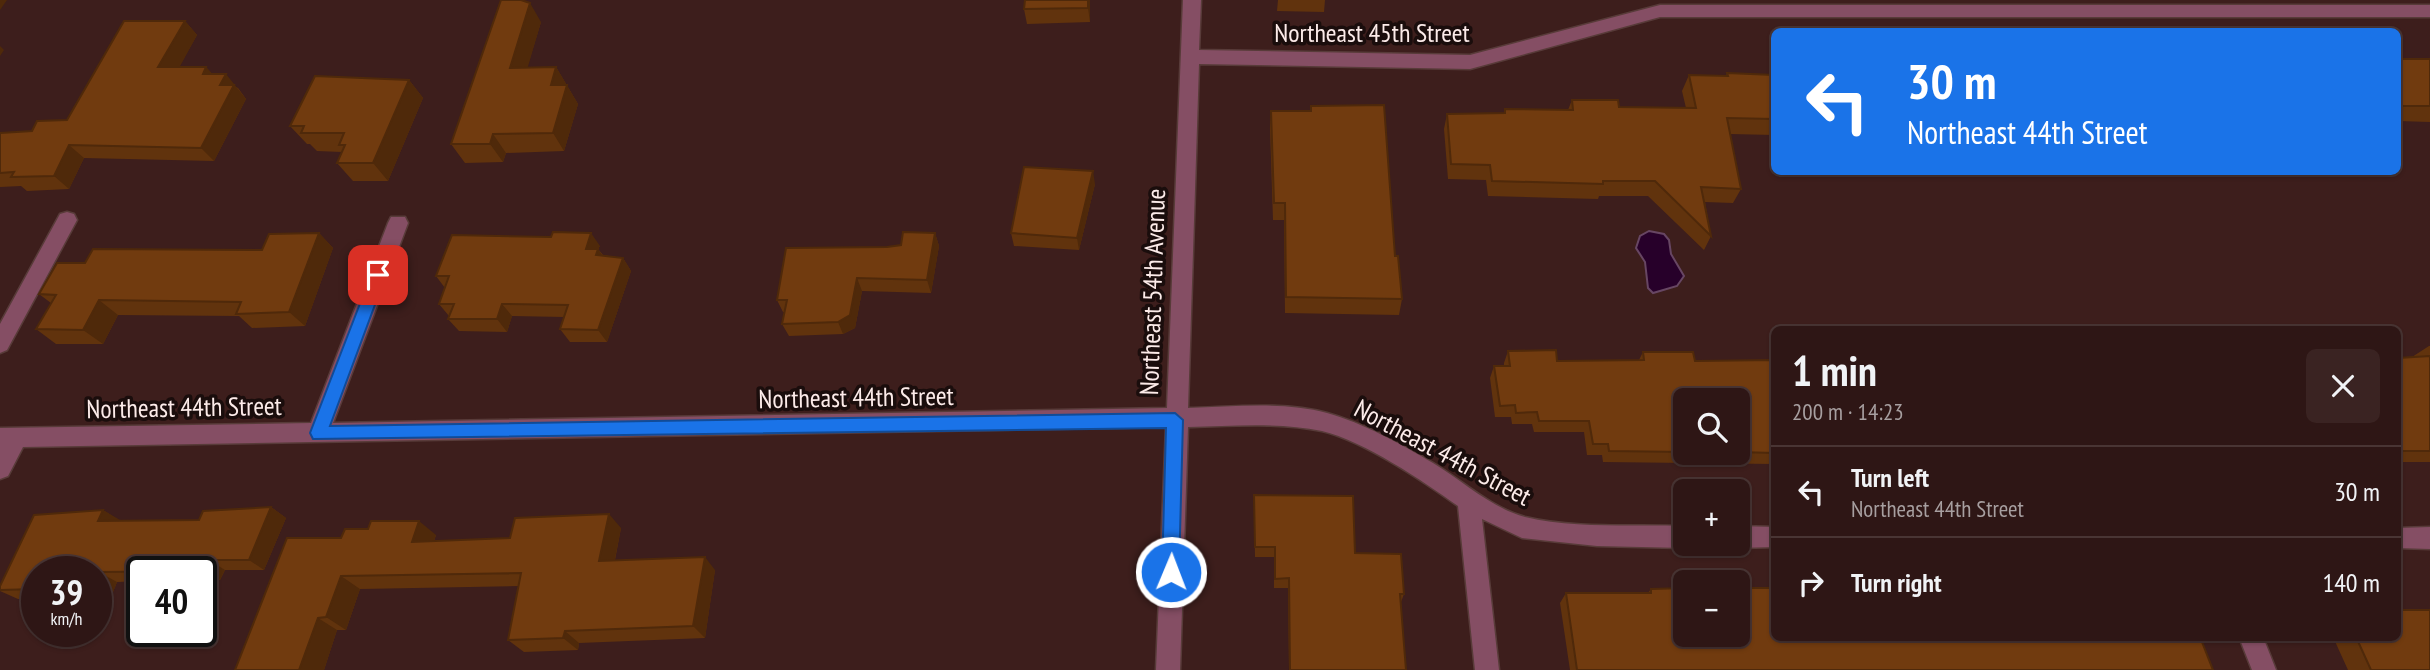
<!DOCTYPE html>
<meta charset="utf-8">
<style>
body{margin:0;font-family:"PT Sans Narrow",sans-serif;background:#3a2322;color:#f1f3f6;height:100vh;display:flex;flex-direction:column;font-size:26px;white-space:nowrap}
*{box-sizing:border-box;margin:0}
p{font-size:23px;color:#a79fa0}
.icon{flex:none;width:38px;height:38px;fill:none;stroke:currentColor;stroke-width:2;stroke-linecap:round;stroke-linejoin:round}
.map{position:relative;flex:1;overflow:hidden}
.sheet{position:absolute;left:1771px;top:326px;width:630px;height:315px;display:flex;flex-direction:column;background:#2e1615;border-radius:10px;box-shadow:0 2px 5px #0004,0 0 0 2px #493534}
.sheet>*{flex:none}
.hud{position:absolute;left:1771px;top:28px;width:630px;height:147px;border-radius:10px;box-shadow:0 2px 5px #0004,0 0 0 2px #493534;background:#1a73e8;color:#fff;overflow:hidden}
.fabs{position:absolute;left:1673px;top:388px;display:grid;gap:14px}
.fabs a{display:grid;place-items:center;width:77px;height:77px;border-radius:10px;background:#2e1615;box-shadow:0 2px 5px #0004,0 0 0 2px #493534;font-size:35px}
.speed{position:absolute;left:21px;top:556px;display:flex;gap:14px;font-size:35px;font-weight:700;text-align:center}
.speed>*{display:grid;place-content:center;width:91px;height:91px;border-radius:50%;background:#2e1615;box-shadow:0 2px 5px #0004,0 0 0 2px #493534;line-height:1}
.speed small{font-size:18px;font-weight:400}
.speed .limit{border:4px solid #111;border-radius:10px;background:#fff;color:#111}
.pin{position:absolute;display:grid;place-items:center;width:60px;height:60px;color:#fff;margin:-30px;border-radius:14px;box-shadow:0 4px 10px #0006}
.me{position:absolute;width:77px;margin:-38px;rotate:1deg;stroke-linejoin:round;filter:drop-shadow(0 0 5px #0008)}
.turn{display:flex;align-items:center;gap:24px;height:147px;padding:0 21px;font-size:32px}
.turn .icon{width:91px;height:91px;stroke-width:2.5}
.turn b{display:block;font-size:49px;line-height:60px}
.round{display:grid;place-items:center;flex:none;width:74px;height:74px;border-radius:10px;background:#3a2322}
.overview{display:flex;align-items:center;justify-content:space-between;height:119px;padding:0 21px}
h1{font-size:42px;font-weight:700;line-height:52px}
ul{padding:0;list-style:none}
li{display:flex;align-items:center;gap:21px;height:91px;padding:0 21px;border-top:2px solid #493534}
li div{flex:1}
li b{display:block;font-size:26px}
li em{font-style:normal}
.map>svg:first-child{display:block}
.water{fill:#27002a;stroke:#674663;stroke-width:2}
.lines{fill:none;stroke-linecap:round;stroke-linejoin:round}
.minor-casing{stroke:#583b39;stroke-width:3}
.minor{fill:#854e64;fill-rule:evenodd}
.wall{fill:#61330d;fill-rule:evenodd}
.shaded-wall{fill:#4f290a}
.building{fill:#713b0f;stroke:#4f290a;stroke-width:2}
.route{fill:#1a73e8;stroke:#114b97;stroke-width:2}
.labels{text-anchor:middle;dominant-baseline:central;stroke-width:7;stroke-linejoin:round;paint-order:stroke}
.street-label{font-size:26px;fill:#fcebe9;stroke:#1a0d0c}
</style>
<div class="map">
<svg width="2430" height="670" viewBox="0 0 2430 670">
<rect width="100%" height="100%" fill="#3d1e1c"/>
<path class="water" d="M1649 231 1664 234 1669 240 1671 254 1684 276 1677 286 1653 293 1648 288 1645 262 1636 248 1640 236Z"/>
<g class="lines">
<defs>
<path id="minor" d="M1183 0H1201L1199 50 1470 55 1660 5H2430V17H1660L1470 69 1199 64 1188 408C1233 407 1283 401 1327 413 1363 423 1401 444 1433 463 1463 481 1491 508 1525 517 1575 529 1635 524 1685 526V544H1693L1685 548 1597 546 1522 538 1482 519 1499 670H1475L1458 506C1423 481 1364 441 1322 431 1279 422 1232 426 1188 427L1180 670H1156L1166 427 23 447 8 476 0 479V428L311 423 388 223 391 217H405L408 223 333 423 1167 408Z
M67 212 74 214 77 220 7 350 0 353V324L60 214Z
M1738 526 1774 527V547L1738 548 1730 545 1738 544Z
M2430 527V549L2398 548V528Z
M2239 637H2263L2276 670H2252Z"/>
</defs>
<use href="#minor" class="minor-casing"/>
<use href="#minor" class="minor"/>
</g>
<path class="wall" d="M1025 0H1090V22L1027 24 1024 9Z
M1278 0H1325L1324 12 1277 11Z
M185 21 197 35 179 67H206L212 74 238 88 246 99 214 161 84 158 69 189 27 191 21 186 0 187V133L32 131 67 120Z
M541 22 527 68 556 67 578 104 564 151 506 153 503 162 465 163 451 144Z
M2398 59H2430V122L2398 121Z
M1727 73 1774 75V135L1730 134 1741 189 1733 203 1705 202 1711 236 1704 250 1648 196H1599L1598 199 1488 196 1486 180 1448 179 1444 129 1447 114 1504 113 1505 109 1568 110 1572 100 1619 107 1686 108 1682 91 1689 75 1726 76Z
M409 80 423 98 388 181H353L337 163 342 152 317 151 310 144H307L290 126Z
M1311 106 1395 256 1402 299 1399 315 1285 313 1284 220H1273L1270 128 1271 111H1310Z
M1095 184 1079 250 1014 246 1011 233Z
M319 233 333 248 305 326 252 328 239 316 118 315 103 344H56L36 329 51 303 39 294 85 263 262 250Z
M935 233 939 246 931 293 862 291 855 328 843 334 789 336 782 324 785 312H783L777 300 887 247 901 245Z
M600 246 598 249 603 255 623 258 631 271 607 342H570L560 329 564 317 512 316 507 332 459 331 448 319 449 316 439 304 445 288 436 276Z
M2429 346H2430V462H2398V358L2412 357Z
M1508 351 1557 361 1639 360 1643 352 1695 361 1774 360V464L1603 462 1602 455H1587L1584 432H1534L1532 424H1512L1511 417H1495L1490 378 1494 366H1504V363ZM1685 401H1738V453H1685Z
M1254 495 1355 553 1404 594 1401 602 1406 670H1289L1288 588H1274V557H1255Z
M271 507 286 518 264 570H225L220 580 201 581V572H142V581L117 582 113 592H96V572H37V599H18L0 591V586L103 510 120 521 199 520Z
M621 528 615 560 715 570 705 638 579 643 578 650 524 652 508 640 519 586 360 589 346 630H337L324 670H235L341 538 436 535 434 541 510 538Z
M1651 589 2213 670H1570L1560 603 1566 593H1648Z
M2401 610 2430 670H2348L2333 637H2398Z"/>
<path class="shaded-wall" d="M0 0H7L0 10Z
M1088 0H1090V22L1088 8Z
M530 3 541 22 522 87 510 68Z
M185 21 197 35 172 81 158 67Z
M0 46 4 50 0 56Z
M206 67 219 81 203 74Z
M556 67 578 104 564 151 553 133 551 85Z
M226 74 246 99 214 161 201 148 220 85Z
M409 80 423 98 388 181 373 163Z
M493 134 506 153 503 162 490 144Z
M69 145 84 158 69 189 54 176Z
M1093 171 1095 184 1079 250 1077 238Z
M319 233 333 248 305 326 289 312Z
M591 233 600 246 598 249 607 262 586 249Z
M935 233 939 246 931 293 927 280Z
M623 258 631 271 607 342 598 330Z
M857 278 862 291 855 328 843 334 838 322Z
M99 300 118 315 103 344 83 330Z
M502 304 512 316 507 332 497 319Z
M271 507 286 518 264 570 249 560Z
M103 510 120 520 115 532 98 521Z
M609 514 621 528 612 574 599 561Z
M419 521 436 535 429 556 412 542Z
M705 557 715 570 705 638 693 626Z
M209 560 225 570 220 580 204 571Z
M99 572 117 582 113 592 96 583V579Z
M341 576 360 589 346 630 326 617Z
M318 618 337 630 324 670H299Z
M565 631 579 643 578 650 563 638Z"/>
<path class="building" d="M501 0H521L530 3 510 68 556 67 551 85H567L553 133 493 134 490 144H451Z
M1025 0H1088V8L1024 9Z
M124 21H185L158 67H206L203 74H226L220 85H234L201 148 69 145 54 176 11 177 14 172 0 173V133L32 131 37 121 67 120Z
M2398 59H2430V106H2398Z
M1727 73 1774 75V119L1727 118 1741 189 1701 187 1711 236 1655 181H1603V184L1492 181 1490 165 1451 164 1447 114 1505 113V109L1573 110 1572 100H1618L1619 107 1696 108 1689 75 1728 76Z
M315 76 409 80 373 163H337L345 145H339L344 133H301L304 126H290Z
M1384 105 1395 256H1398L1402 299 1286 297 1285 203H1274L1271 111H1311V106Z
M1024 167 1093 171 1077 238 1011 233Z
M553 232 591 233 586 249H598L596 255 623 258 598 330 560 329 568 305 502 304 497 319H448L454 304H439L449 276H436L452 235 551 237Z
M903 232 935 233 927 280 857 278 850 315 838 322 782 324 787 300H777L786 248 887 247 901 245Z
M319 233 289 312 236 314 241 302 99 300 83 330 36 329 56 295 39 294 57 263H85L93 249 262 250 269 234Z
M1556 350 1557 361 1644 360 1643 352H1693L1695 361 1774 360V453L1738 452V401H1685V452L1609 451 1608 444H1593L1589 421H1539L1537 412 1516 413 1515 405 1500 406 1494 366H1510L1508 351Z
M2430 356V451H2398V358Z
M1254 495 1353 496 1355 553 1401 554 1404 594H1400L1406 670H1290L1289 578 1275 579V547H1255Z
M271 507 249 560H209L204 571 99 572 96 579V572H37V589L0 590V586L34 515 103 510 98 521 199 520 203 511Z
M609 514 599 561 705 557 693 626 565 631 563 638 508 640 521 573 341 576 326 617 318 618 299 670H235L287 538H341L345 529H368L371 521H419L412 542 510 538 515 518Z
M1685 588V635H1738V588H1774V637H2200L2213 670H1577L1566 593H1651V589Z
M2398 607H2400L2401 610H2430V670H2371L2356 637H2398Z"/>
<path class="route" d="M378 269 386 275 330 426 1175 413 1183 420 1179 572 1177 578 1171 580 1164 578 1162 572 1166 428 313 439 310 433 371 275Z"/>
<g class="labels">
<g class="street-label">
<text x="1372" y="32">Northeast 45th Street</text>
<text transform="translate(1152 292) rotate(-88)">Northeast 54th Avenue</text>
<text transform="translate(856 397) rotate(-1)">Northeast 44th Street</text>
<text transform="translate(184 407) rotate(-1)">Northeast 44th Street</text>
<text transform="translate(1443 452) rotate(28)">Northeast 44th Street</text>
</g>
</g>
</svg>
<div class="fabs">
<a><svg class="icon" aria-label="search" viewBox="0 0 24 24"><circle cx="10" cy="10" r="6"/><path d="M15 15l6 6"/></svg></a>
<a>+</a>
<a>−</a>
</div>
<div class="speed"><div>39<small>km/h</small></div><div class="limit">40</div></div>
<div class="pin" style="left:378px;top:275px;background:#d93025"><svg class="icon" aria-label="arrive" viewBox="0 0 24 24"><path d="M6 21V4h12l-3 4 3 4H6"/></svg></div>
<svg class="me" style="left:1171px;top:572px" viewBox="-20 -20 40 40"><circle r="17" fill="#1a73e8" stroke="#fff" stroke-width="3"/><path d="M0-11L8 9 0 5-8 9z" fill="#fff"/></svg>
<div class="hud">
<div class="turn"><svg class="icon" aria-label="left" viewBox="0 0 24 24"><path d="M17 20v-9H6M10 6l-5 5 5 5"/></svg><div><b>30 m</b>Northeast 44th Street</div></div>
</div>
<section class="sheet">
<div class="overview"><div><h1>1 min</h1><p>200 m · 14:23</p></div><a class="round"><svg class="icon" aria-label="close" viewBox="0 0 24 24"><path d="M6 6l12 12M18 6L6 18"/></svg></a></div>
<ul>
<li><svg class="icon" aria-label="left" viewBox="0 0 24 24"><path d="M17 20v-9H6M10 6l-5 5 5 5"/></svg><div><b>Turn left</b><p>Northeast 44th Street</p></div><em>30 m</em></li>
<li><svg class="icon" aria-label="right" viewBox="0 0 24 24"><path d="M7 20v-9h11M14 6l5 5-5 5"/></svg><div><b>Turn right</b></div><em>140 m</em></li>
</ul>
</section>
</div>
